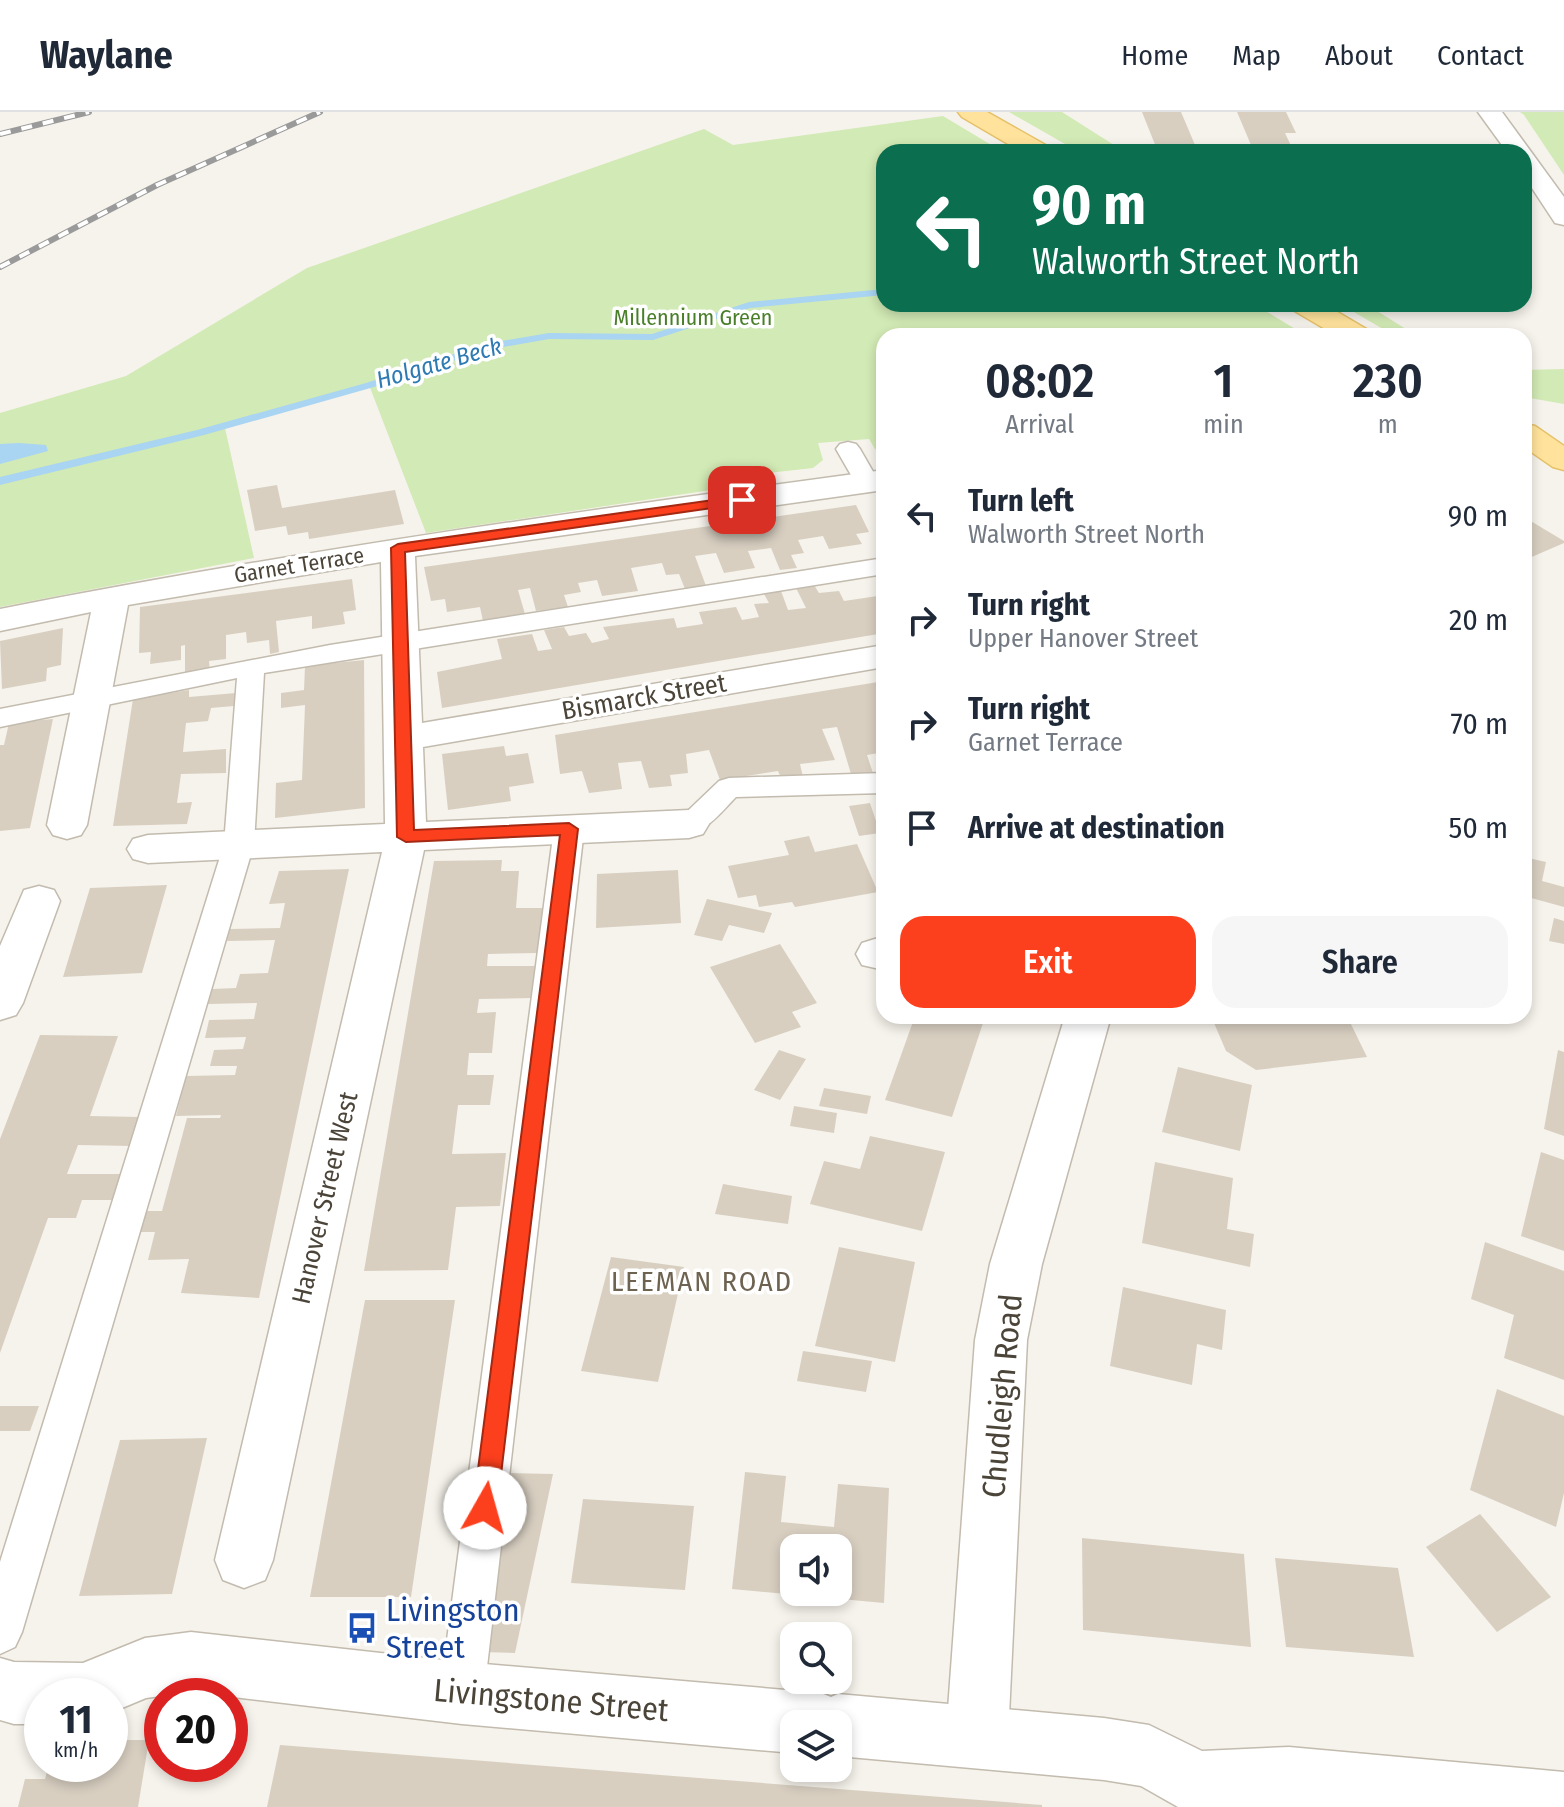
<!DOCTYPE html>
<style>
body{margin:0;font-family:"Fira Sans Condensed",sans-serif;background:#f6f6f7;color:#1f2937;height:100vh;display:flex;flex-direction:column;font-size:30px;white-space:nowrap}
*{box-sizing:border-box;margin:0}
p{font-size:26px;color:#747a83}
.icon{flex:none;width:44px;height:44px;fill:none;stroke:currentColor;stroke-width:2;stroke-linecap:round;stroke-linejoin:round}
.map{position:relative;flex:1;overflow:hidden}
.drawer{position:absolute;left:876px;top:216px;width:656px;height:696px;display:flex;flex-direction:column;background:#fff;border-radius:24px;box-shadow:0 4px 12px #0003}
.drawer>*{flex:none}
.top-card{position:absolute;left:876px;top:32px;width:656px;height:168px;border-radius:24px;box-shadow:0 4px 12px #0003;background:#0b6e4f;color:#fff;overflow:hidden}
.fabs{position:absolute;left:780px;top:1422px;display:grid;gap:16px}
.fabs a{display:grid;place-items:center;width:72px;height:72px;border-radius:16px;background:#fff;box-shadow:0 4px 12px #0003;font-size:40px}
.speed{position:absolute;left:24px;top:1566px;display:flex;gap:16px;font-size:40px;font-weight:700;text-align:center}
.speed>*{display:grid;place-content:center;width:104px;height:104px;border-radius:50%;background:#fff;box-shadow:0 4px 12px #0003;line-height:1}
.speed small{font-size:20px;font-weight:400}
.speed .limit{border:12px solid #d22;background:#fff;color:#111}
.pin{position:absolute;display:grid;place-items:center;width:68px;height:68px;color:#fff;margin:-34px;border-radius:16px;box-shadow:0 4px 12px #0006}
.me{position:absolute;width:88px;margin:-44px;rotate:7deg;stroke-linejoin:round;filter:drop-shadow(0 0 6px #0008)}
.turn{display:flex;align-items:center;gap:28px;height:168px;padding:0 24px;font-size:36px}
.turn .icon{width:104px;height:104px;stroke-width:2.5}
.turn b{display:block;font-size:56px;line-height:68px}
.eta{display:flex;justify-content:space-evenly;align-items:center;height:136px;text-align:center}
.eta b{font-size:48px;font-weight:600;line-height:56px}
.button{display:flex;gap:16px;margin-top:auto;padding:16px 24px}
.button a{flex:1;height:92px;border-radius:24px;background:#fc3f1d;color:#fff;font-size:32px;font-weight:600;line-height:92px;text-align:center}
.button a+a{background:#f6f6f7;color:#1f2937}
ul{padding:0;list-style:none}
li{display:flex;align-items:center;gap:24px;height:104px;padding:0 24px}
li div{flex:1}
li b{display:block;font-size:30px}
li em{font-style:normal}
header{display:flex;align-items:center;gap:48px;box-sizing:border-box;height:112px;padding:0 40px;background:#fff;border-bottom:2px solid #e0e1e3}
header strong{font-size:38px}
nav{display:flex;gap:44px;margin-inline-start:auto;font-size:28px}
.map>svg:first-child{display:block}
.green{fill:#d2eab5}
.water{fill:#a9d4f2}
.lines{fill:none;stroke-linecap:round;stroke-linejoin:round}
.stream{fill:#a9d4f2;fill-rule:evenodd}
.building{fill:#d8cfc1;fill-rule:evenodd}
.service-casing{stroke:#c2bbae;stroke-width:3}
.minor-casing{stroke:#c2bbae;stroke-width:3}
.tertiary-casing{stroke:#c2bbae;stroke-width:3}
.primary-casing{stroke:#e6c16a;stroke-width:3}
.service{fill:#fff;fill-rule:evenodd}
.minor{fill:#fff;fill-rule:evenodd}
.tertiary{fill:#fff;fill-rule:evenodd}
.primary{fill:#ffe39c;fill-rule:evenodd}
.rail-casing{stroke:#9a9a9a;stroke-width:6}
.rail{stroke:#fff;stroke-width:4;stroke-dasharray:11;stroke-linecap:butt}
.route{fill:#fc3f1d;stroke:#a42913;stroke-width:2}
.labels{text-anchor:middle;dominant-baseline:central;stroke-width:7;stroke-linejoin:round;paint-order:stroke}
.far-park-label{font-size:22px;fill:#4a7f2a;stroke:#fff}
.far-street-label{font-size:22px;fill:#4b4439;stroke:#fff}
.far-water-label{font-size:24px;font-style:italic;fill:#2e7ab2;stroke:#fff}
.street-label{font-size:26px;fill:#4b4439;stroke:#fff}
.neighbourhood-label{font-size:28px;letter-spacing:2px;fill:#6e6250;stroke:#fff}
.near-street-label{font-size:32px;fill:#4b4439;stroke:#fff}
.near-transit-label{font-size:32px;fill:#164399;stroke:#fff;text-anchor:start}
</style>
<header>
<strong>Waylane</strong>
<nav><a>Home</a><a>Map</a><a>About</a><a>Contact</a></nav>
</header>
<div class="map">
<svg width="1564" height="1695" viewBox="0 0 1564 1695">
<rect width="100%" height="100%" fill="#f6f3ec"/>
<path class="green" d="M1009 0H1062L1125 40H1079Z
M1520 0H1564V63L1524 3Z
M943 4 1003 40H884V192H1254L1307 224H884V341L875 337 869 327 818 331 823 348 813 356 768 361 771 369 426 421 369 273 225 316 254 446 0 495V301L126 264 307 156 704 17 733 33Z
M1340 192H1366L1417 224H1395Z
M1564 257V292L1524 285V258Z"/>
<path class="water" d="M19 331 46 333 48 339 0 352V332Z"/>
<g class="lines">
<path class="stream" d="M884 177V183L750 196 653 228 549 227 486 238 374 275 204 323 0 373V365L197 318 366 271 484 232 549 221 652 222 749 190Z"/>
</g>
<path class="building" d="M1142 0H1181L1198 40H1158Z
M1237 0H1286L1296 21H1285L1294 40H1254Z
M277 373 282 396 395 378 404 412 309 427 308 420 288 423 286 414 255 419 247 378Z
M856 393 869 420 856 422 862 432 829 437 823 424 798 428 804 441 791 443 797 456 780 458 771 436 748 439 755 456 724 461 716 441 695 444 706 474 685 477 679 462 666 463 662 451 631 456 638 479 602 484 597 468 578 471 581 480 564 483 568 495 536 499 530 476 518 478 525 502 483 509 480 495 447 500 445 487 431 489 424 455Z
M1524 405 1564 429V431L1527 447 1524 445Z
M352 467 356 498 343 500 345 512 312 517V504L276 509 279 540 270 542 269 528 247 531 246 520 226 523V547L209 549 210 560 185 563V533L181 534V548L150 552 151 540 139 541 140 495Z
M814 473 819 481 839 479 844 489 884 483V521L442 596 437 560 502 547 497 527 532 522 538 539 552 537 544 518 564 515 569 524 586 521 592 531 609 527 603 515 674 506 677 516 703 512 699 500 736 495 742 508 759 505 754 492 769 491 764 482 781 479 788 498 806 496 796 476Z
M63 516 61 553 47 556 46 569 2 577 0 529Z
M364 548 365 696 275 706 276 671 302 668 305 593 281 596V581L304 578 305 554Z
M884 569V640L867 643 873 661 851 662 837 615 822 617 835 648 800 652 803 665 782 668 778 659 720 668 709 638 686 642 688 661 670 663 672 674 649 676 641 649 618 651 622 677 589 681 582 659 560 662 555 623Z
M189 578V585L236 581 234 594 211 596 208 609 186 611 183 640 226 637V661L181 662 177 691 192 690 187 712 113 714 133 587Z
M53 607 30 716 0 719V633H4L9 611Z
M504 634 506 644 528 641 534 671 509 675 511 689 448 698 442 642Z
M870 691 880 721 859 724 849 694Z
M809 724 815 740 857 732 878 780 795 795 792 790 759 795 756 783 738 786 728 754 789 743 784 729Z
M1524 745 1546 750 1542 769 1564 775V795L1524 784Z
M502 748 501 759H519L516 796H543L538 841 488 842 487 854H535L532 886 479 887 477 901 496 900 492 941H469L467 963H494L490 993H458L452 1042 506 1041 500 1094 456 1095 448 1158 364 1159 434 749Z
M349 757 259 1186 181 1181 189 1147 148 1148 155 1120H133L138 1099H162L187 1006H220L221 1003 176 1004 186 964 235 963 237 954H210L214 938 243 937 246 925 205 926 209 908 254 907 257 891 208 892 212 877 236 876 240 862 268 861 275 828 227 829 230 817 280 816 285 791 269 792 279 759Z
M678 758 681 811 596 816 597 762Z
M167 773 142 861 63 865 90 776Z
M707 787 772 801 764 821 729 813 722 829 694 823Z
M1554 806 1564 809V832L1549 829Z
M780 832 817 891 792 900 801 915 755 931 710 855Z
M915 904H953L983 911 952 1005 885 988Z
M1211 904H1347L1367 945 1256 958 1226 939Z
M40 923 118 924 90 1004 140 1005 131 1034 78 1033 67 1062H123L114 1088H82L76 1106H48L0 1241V1027Z
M779 938 806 947 780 988 754 978Z
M1558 938 1564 940V1024L1544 1017Z
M1178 955 1252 973 1240 1039 1162 1020Z
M824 976 871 984 867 1002 819 994Z
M794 994 837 1001 834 1021 790 1014Z
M870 1024 945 1040 922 1119 810 1092 824 1049 860 1057Z
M1541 1040 1564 1048V1139L1521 1124Z
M1155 1050 1233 1066 1227 1117 1254 1122 1250 1155 1142 1131Z
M723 1072 792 1084 788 1112 715 1102Z
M1485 1130 1564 1159V1268L1504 1246 1514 1203 1471 1187Z
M839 1135 915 1150 895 1250 815 1234Z
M611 1145 684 1155 658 1270 581 1259Z
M1123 1175 1226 1198 1222 1238 1197 1232 1192 1273 1110 1254Z
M365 1188H455L411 1485H310Z
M803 1239 872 1249 866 1280 797 1269Z
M1497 1277 1564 1304V1381L1556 1415 1470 1378Z
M0 1294H39L30 1319H0Z
M207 1326 172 1482 79 1484 120 1328Z
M745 1360 786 1364 781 1410 834 1415 838 1372 889 1376 884 1491 732 1477ZM794 1436H838V1480H794Z
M508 1361 553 1362 515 1541 480 1540Z
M583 1387 694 1394 685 1478 571 1471Z
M1480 1402 1551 1485 1497 1520 1426 1435Z
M1082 1426 1244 1442 1251 1535 1083 1518Z
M1275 1446 1398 1456 1414 1545 1286 1535Z
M110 1628H149L138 1695H18L25 1667H45L49 1652H110Z
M280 1633 1042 1693V1695H267Z"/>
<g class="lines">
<defs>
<path id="service" d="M848 330 856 332 860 337 879 370 875 375H859L855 370 836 337 840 332Z
M884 446V462L264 561 254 732 22 1520 15 1535 0 1542V1450L224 732 237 566 0 615V597L330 533Z
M884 661V681L736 685C720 701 703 726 679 719L674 712 719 669 729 666Z
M569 707 580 710 584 717 484 1581 478 1597 462 1603 446 1597 440 1581 554 717 558 710Z"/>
<path id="minor" d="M1478 0H1502L1564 85V113L1555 111 1524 64V40H1507Z
M884 358V378L415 444 422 611 884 533V555L423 635 426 710 689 698 703 702 709 712 703 722 689 726 424 738 273 1448 265 1468 244 1476 223 1468 215 1448 382 740 148 751 133 747 127 737 133 727 148 723 385 712 381 450 128 493 87 713 81 723 67 727 53 723 47 713 91 500 0 519V497C293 439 588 398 884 358Z
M39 774 54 778 60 789 23 891 16 903 0 908V834L24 778Z
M878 826H884V858L862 853 856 842 862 831Z
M1065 904H1111L1042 1152 1027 1228 1008 1625 999 1647 977 1656 955 1647 946 1625 975 1228 990 1152Z"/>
<path id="tertiary" d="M191 1520 462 1550 821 1581 831 1585 838 1582 1104 1606 1149 1613 1202 1639 1289 1635 1564 1660V1695H1178L1141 1674 1104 1668 838 1644V1612H794V1641L462 1612 191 1580 146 1586 110 1601V1584H42V1612H14L0 1608V1546L14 1550 83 1551 145 1526Z"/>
<path id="primary" d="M958 0H987L1049 35 1052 40H1022L962 5Z
M1289 192H1324L1368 218 1373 224H1337L1293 198Z
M1524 312 1535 314 1564 334V358L1553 355 1524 335Z"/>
</defs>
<use href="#service" class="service-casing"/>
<use href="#minor" class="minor-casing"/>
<use href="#tertiary" class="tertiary-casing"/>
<use href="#primary" class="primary-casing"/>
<use href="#service" class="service"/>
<use href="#minor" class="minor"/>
<use href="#tertiary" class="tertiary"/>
<use href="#primary" class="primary"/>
<defs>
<path id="rail" d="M0 22 89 0
M0 155 157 73 320 0"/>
</defs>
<use href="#rail" class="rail-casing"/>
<use href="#rail" class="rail"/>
</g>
<path class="route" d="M742 384 749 388 747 391 405 440 414 718 569 711 578 717 497 1396 493 1404 485 1407 477 1404 473 1396 560 723 406 730 397 725 391 436 398 432Z"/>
<defs>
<symbol id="bus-bare" viewBox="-9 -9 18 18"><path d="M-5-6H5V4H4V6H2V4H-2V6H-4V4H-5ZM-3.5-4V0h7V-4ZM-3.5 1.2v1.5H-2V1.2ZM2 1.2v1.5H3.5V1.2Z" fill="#1a4fb4" stroke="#fff" stroke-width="2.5" paint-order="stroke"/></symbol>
</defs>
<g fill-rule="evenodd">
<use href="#bus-bare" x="340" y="1494" width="44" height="44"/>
</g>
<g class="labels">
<g class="far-park-label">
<text x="693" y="205">Millennium Green</text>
</g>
<g class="far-street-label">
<text transform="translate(299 453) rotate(-9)">Garnet Terrace</text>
</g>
<g class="far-water-label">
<text transform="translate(439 251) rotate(-16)">Holgate Beck</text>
</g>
<g class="street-label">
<text transform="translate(644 585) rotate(-10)">Bismarck Street</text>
<text transform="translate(325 1086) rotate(-77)">Hanover Street West</text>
</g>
<g class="neighbourhood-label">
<text x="702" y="1169">LEEMAN ROAD</text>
</g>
<g class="near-street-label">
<text transform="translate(1002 1284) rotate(-85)">Chudleigh Road</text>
<text transform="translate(551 1588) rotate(5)">Livingstone Street</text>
</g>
<g class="near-transit-label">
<text x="386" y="1498">Livingston<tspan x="386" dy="37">Street</tspan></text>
</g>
</g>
</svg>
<div class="fabs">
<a><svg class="icon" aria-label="sound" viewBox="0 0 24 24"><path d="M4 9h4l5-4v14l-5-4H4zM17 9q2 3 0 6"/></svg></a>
<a><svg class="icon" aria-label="search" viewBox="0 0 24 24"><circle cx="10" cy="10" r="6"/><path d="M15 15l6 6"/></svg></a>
<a><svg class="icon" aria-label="layers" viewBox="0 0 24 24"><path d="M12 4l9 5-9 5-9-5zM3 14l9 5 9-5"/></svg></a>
</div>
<div class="speed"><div>11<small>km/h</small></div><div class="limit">20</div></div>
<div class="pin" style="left:742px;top:388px;background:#d93025"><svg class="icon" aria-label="arrive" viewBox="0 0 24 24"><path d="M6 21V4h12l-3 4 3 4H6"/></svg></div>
<svg class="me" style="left:485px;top:1396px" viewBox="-20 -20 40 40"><circle r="19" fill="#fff"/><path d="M0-13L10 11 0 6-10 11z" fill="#fc3f1d"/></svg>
<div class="top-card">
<div class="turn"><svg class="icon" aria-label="left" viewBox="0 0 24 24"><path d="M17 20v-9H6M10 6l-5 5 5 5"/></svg><div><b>90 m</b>Walworth Street North</div></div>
</div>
<section class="drawer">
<div class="eta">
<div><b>08:02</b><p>Arrival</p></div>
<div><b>1</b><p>min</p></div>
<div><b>230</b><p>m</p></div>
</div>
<ul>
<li><svg class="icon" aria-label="left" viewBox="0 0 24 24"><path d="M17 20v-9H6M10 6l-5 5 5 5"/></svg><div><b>Turn left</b><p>Walworth Street North</p></div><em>90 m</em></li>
<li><svg class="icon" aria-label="right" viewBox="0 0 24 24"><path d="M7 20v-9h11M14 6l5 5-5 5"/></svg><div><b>Turn right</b><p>Upper Hanover Street</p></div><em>20 m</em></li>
<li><svg class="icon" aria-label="right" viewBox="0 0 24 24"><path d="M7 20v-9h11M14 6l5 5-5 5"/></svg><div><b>Turn right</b><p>Garnet Terrace</p></div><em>70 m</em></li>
<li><svg class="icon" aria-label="arrive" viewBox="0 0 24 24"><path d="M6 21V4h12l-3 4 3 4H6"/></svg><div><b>Arrive at destination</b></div><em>50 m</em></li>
</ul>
<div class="button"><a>Exit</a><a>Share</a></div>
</section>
</div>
